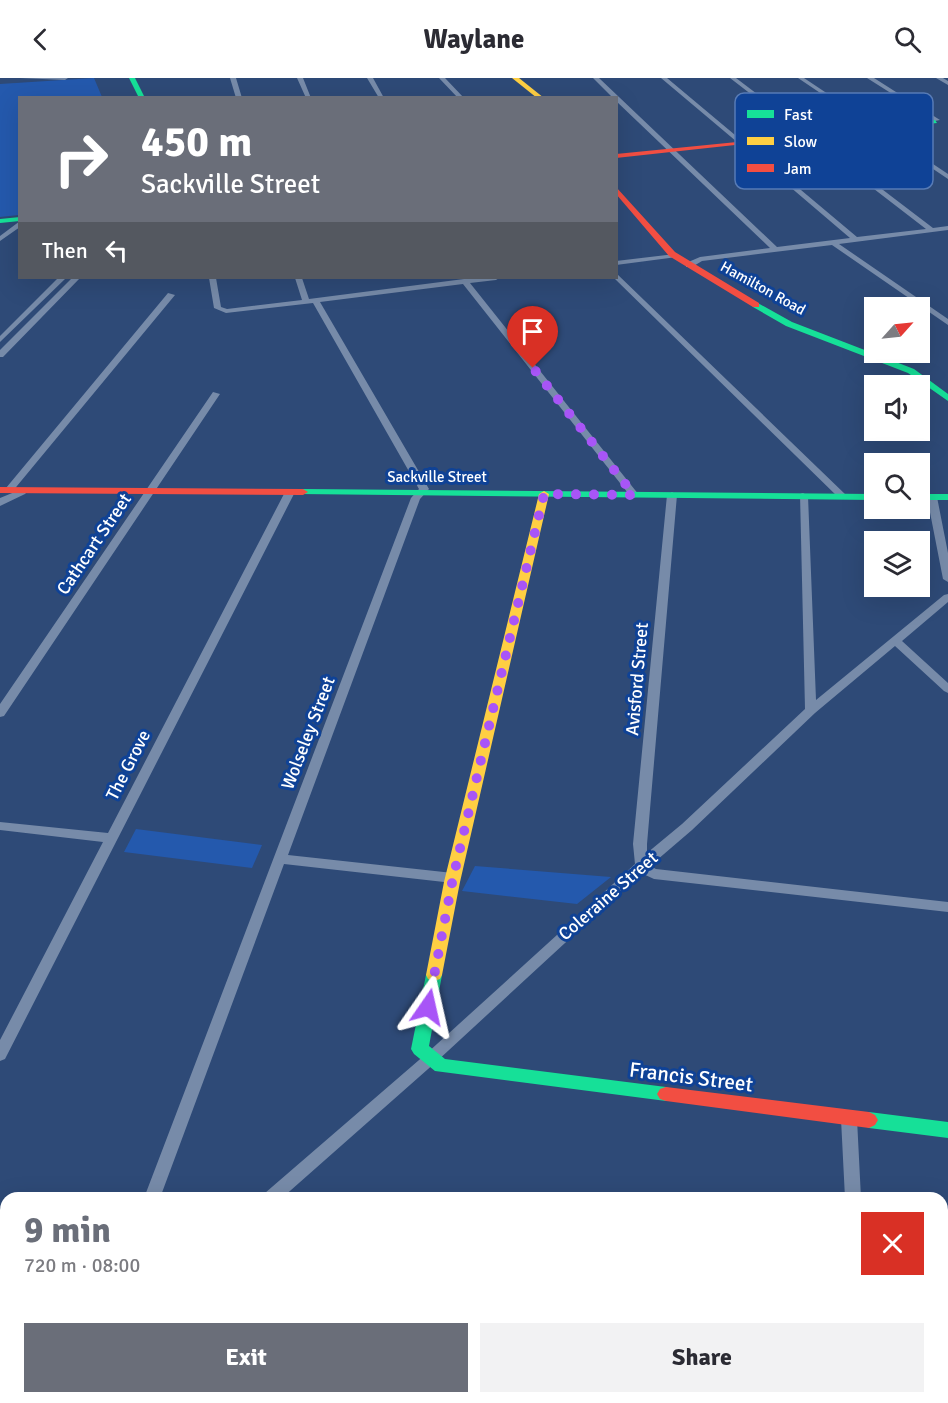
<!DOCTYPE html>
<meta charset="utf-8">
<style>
body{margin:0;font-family:Signika,sans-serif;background:#f2f2f3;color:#2b2b33;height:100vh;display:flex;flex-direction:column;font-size:22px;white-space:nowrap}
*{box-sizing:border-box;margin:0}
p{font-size:20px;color:#7c7c81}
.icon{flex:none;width:33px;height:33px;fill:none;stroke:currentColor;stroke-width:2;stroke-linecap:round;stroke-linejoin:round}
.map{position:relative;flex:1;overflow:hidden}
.sheet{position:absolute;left:0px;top:1114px;width:948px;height:212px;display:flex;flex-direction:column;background:#fff;border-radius:18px 18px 0 0;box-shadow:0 6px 24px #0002}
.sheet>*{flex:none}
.hud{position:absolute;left:18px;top:18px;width:600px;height:183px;border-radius:0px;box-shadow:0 6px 24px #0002;background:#6a6e79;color:#fff;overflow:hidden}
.needle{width:39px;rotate:63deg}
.fabs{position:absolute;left:864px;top:219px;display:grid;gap:12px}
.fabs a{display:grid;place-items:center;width:66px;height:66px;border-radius:0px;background:#fff;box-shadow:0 6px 24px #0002;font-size:30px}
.pin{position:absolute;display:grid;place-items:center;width:51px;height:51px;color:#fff;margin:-62px -26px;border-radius:50% 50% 50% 0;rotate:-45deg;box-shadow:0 0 6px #0007}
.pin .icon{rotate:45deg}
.me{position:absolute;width:66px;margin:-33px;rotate:11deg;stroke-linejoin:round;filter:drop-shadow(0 0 4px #0008)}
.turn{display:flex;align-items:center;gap:21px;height:126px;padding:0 24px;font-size:27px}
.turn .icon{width:78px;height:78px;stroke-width:2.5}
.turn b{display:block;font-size:42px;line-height:51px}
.then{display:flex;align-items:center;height:57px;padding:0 24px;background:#0003;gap:12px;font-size:22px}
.round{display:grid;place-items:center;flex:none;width:63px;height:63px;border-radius:0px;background:#f2f2f3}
.head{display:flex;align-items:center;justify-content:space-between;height:102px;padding:0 24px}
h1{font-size:36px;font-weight:700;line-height:45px;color:#6a6e79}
.action{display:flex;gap:12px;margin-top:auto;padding:12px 24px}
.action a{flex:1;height:69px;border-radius:0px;background:#6a6e79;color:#fff;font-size:24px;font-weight:700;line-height:69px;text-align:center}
.action a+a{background:#f2f2f3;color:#2b2b33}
header{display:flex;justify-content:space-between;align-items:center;height:78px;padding:0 24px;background:#fff;font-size:27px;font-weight:700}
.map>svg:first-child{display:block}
.green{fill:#2459ad}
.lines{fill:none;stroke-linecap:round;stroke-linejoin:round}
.street{fill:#778ba9;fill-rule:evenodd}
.fast{fill:#16e098;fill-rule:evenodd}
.slow{fill:#ffcf43;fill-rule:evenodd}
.jam{fill:#f24e42;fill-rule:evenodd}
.route{stroke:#a855f7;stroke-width:10;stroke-dasharray:0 18}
.labels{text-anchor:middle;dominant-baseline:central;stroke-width:6;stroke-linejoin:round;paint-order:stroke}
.far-street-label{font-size:15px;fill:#fff;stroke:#0f4296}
.street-label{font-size:18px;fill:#fff;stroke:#0f4296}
.near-street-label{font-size:21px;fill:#fff;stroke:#0f4296}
.key{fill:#0f4296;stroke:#577bb6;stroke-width:1.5}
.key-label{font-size:16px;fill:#fff}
</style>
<header><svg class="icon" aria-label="back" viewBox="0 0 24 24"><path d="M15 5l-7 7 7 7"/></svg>Waylane<svg class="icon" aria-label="search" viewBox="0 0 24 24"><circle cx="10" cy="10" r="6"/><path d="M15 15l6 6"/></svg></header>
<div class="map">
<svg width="948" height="1325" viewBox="0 0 948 1325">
<rect width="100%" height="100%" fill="#2e4a77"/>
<path class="green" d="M94 0 102 19 20 20 19 137 0 139V6Z
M136 751 262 767 252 790 124 774Z
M475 788 611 799 577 826 462 813Z"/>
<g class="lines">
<path class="street" d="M20 0H68L65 2Z
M230 0H236L242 20H236Z
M297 0H303L311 20H306Z
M367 0H373L384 20H379Z
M439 0H445L464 20H458Z
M593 0H599L777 169 850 160 741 67V65H745L857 159 926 151 730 0H736L933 150 948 148V152L839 166 948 241V247L832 167 702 183 692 189H686V185L700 179 770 170 616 23V20H613Z
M661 0H667L741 62V64H737Z
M798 0H804L948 96V101Z
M867 0H874L940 42 935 43Z
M936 0H943L948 3V7Z
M20 143V149L0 163V158Z
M675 176 678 178 677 179 616 187V183Z
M616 195 846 417V421H840L614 200H616Z
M58 200H66L0 264V258Z
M72 200H80L3 279H0V272Z
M209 200H216L221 229 227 231 302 222 295 200H302L309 221 464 201 499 200 496 202 470 205 639 417 634 420 631 419 463 206 320 224 429 411 420 421 288 777 453 795 458 797 460 800 458 803 453 805 284 786 160 1120H144L411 420 419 411 313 225 226 235 214 230Z
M168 215 175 217 12 414H6V410Z
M213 314 220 316 4 638 0 639V626Z
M22 411 27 414 25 416 0 428V420Z
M290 411 295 414 5 981 0 983V962L103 764 0 752V744L108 755 285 414Z
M672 414 677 417 647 766V775L682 746 805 631 800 416 803 415 808 418 816 622 944 517 948 516V524L902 563 948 605V615L944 613 895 568 815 635 692 752 650 788 656 791 948 824V834L654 801 641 795 436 984 282 1120H263L265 1115 426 976 635 786 633 766 667 417Z
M932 416 937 419 948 475V504L943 501 927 419Z
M849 1034 855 1036 857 1041 861 1120H845L841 1041 843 1036Z
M35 1320H57L55 1325H33Z
M836 1320H885L887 1325H838Z"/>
<path class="fast" d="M129 0H135L145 20H139Z
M935 42 937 45 746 66 743 64Z
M20 139V143L0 145V141Z
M756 224 792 244 914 291 948 316V323L908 295 786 248 753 229 752 227Z
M303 411 874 416V422L299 416V412Z
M920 416H948V422H920Z
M434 891 440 893 442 897 429 968 445 981 666 1009 672 1011 675 1016 672 1021 666 1023 435 993 414 976 411 971 426 897 428 893Z
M869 1034 948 1044V1060L869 1050 863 1047 860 1042 863 1037Z"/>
<path class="slow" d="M512 0H519L544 20H537Z
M544 413 549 416 460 804 442 897 440 901 434 903 428 901 426 897 444 804 539 416Z"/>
<path class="jam" d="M737 64 735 67 616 80V76Z
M616 109 675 174 759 225V229H753L669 178 616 116Z
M0 409 303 411 308 414 303 417 0 415Z
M666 1009 869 1034 875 1037 878 1042 875 1047 869 1050 666 1023 660 1021 657 1016 660 1011Z"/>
</g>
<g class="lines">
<path class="route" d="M428 929 453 800 544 416 634 417 533 290"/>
</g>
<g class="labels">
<g class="far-street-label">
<text transform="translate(763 210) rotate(29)">Hamilton Road</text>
<text x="437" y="399">Sackville Street</text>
</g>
<g class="street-label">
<text transform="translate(94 466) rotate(-56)">Cathcart Street</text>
<text transform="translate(637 601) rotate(-85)">Avisford Street</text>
<text transform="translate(308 655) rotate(-69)">Wolseley Street</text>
<text transform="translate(128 687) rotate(-63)">The Grove</text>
<text transform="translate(608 818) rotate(-41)">Coleraine Street</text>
</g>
<g class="near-street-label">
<text transform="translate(691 999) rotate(7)">Francis Street</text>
</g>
</g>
<rect x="735" y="15" width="198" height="96" rx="9" class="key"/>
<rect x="747" y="32" width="27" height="8" fill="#16e098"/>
<rect x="747" y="59" width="27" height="8" fill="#ffcf43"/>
<rect x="747" y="86" width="27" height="8" fill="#f24e42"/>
<g class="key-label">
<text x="784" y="42">Fast</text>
<text x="784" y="69">Slow</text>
<text x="784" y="96">Jam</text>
</g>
</svg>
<div class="fabs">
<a><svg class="needle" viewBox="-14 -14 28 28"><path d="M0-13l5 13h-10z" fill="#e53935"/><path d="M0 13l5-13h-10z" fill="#7c7c81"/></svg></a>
<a><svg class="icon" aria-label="sound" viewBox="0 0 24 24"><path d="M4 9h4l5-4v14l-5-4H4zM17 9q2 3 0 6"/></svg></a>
<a><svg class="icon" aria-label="search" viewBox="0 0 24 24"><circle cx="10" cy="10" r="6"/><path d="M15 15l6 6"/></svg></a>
<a><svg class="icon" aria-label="layers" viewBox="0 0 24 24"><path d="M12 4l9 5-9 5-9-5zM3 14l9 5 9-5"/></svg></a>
</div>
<div class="pin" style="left:533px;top:290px;background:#d93025"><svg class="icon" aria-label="arrive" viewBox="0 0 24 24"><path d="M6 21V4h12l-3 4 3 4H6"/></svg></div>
<svg class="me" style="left:428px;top:929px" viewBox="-20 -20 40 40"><path d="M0-17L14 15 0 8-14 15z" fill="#a855f7" stroke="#fff" stroke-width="4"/></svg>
<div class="hud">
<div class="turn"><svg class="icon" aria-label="right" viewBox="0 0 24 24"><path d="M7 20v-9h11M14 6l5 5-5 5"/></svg><div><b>450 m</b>Sackville Street</div></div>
<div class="then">Then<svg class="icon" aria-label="left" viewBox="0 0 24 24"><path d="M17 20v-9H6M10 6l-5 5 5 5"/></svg></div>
</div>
<section class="sheet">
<div class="head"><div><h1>9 min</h1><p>720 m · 08:00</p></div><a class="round" style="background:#d93025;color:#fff"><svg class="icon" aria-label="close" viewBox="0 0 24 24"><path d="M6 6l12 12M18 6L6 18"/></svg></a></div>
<div class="action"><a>Exit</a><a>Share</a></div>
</section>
</div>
